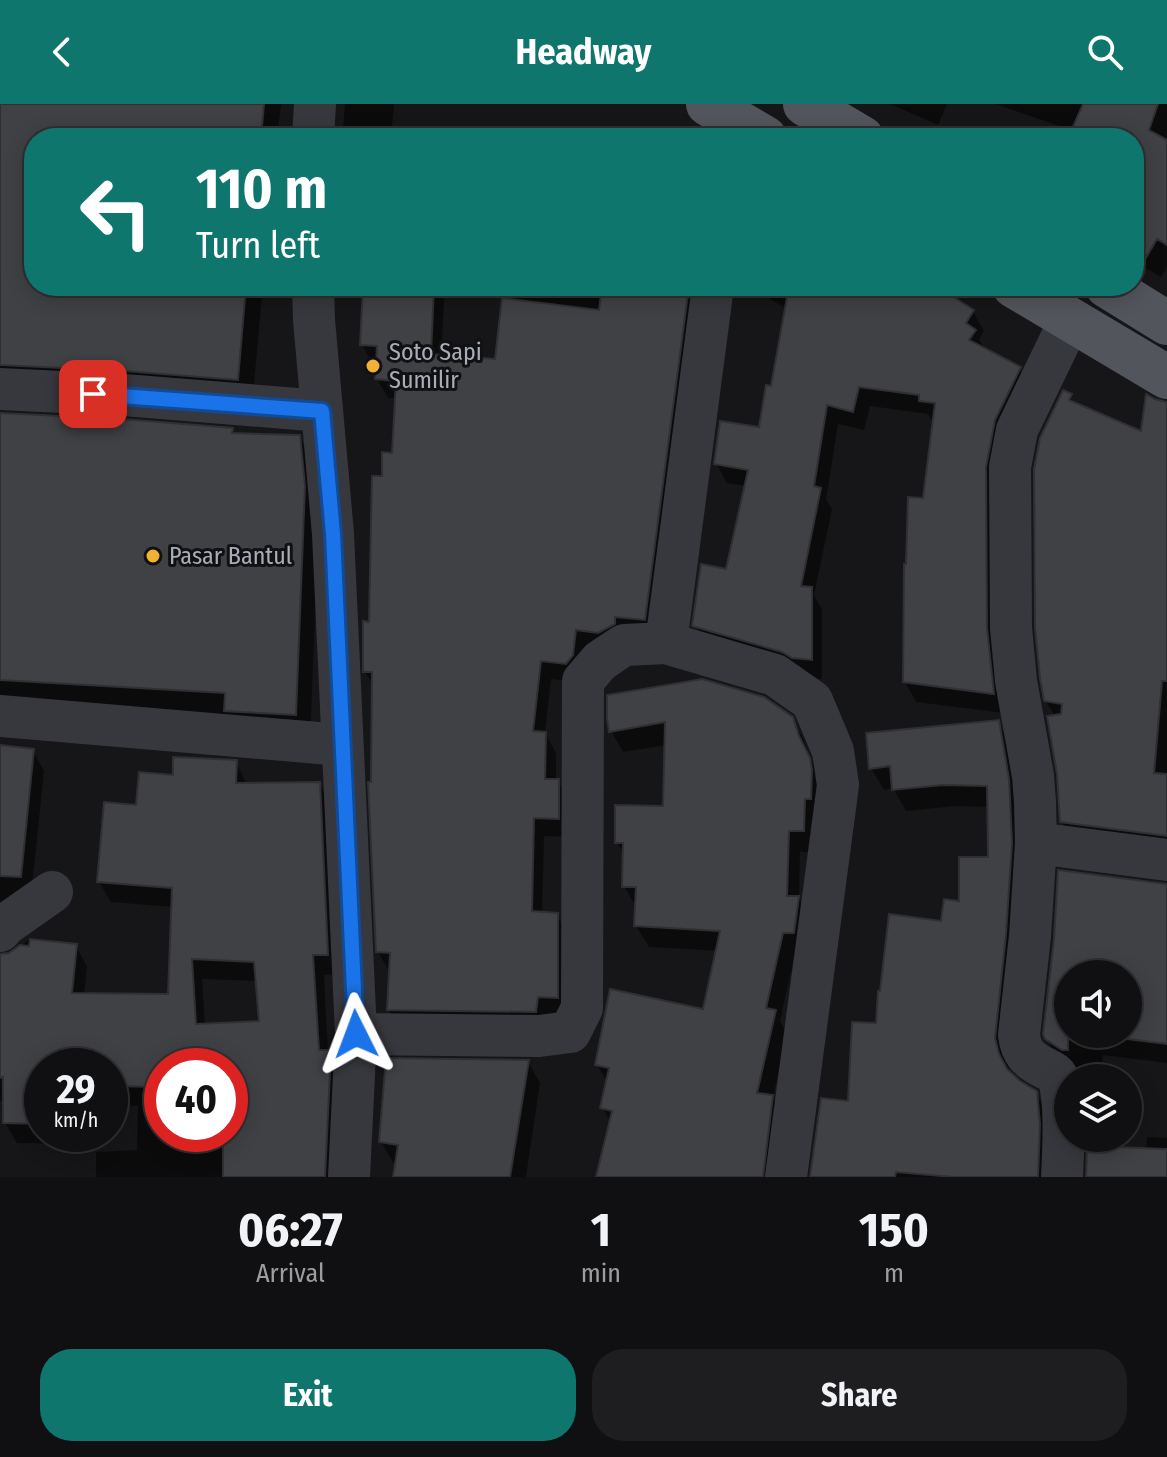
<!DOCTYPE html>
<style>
body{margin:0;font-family:"Fira Sans Condensed",sans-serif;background:#1e1e20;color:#f1f3f6;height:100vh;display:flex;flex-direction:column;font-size:30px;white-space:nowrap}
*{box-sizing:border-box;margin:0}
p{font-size:26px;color:#9c9d9f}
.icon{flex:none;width:44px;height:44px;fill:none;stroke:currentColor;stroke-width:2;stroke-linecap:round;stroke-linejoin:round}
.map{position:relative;height:1073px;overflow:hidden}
.side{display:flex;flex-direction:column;background:#101012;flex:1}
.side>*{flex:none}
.hud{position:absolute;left:24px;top:24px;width:1120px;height:168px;border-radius:32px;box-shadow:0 4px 20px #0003,0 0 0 2px #303032;background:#0f766e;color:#fff;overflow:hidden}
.tools{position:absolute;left:1054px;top:856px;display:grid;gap:16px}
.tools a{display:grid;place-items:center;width:88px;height:88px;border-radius:50%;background:#101012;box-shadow:0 4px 20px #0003,0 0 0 2px #303032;font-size:40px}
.speed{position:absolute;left:24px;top:944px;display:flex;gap:16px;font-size:40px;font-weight:700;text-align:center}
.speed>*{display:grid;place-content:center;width:104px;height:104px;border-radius:50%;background:#101012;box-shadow:0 4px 20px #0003,0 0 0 2px #303032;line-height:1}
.speed small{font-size:20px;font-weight:400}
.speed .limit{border:12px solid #d22;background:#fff;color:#111}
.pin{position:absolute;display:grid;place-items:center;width:68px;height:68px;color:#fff;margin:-34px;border-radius:16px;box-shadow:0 4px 12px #0006}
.me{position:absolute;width:88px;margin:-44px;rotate:357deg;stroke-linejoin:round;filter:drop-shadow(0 0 6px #0008)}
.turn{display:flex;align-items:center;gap:28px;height:168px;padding:0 40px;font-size:36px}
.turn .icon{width:104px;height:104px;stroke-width:2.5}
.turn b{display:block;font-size:56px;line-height:68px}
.eta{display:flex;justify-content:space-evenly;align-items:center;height:136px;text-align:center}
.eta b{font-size:48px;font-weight:700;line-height:56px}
.action{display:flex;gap:16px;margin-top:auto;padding:16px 40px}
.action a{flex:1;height:92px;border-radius:32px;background:#0f766e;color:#fff;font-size:32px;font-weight:700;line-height:92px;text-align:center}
.action a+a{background:#1e1e20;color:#f1f3f6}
header{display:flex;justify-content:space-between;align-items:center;height:104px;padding:0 40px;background:#0f766e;color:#fff;font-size:36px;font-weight:700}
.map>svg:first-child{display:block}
.shadow{fill:#0007;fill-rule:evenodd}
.building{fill:#404145;stroke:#303034;stroke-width:2;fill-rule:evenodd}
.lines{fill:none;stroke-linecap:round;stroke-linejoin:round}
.minor{stroke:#37383d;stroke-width:42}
.major{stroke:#53555c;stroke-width:44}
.route-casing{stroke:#114b97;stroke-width:20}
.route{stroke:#1a73e8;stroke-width:14}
.poi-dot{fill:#f2b134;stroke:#111113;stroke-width:3}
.labels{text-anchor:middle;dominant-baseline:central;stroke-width:6;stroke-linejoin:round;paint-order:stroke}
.poi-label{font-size:24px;fill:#a8adb8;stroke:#111113;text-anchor:start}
</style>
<header><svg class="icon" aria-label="back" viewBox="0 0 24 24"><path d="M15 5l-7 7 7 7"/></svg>Headway<svg class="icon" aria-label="search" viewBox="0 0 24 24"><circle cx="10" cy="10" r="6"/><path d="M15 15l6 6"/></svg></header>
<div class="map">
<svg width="1167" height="1073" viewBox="0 0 1167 1073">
<rect width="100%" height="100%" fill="#161618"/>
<path class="shadow" d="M0 0H281L277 34H34V182H263L252 302 0 294Z
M345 0H394L391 34H349L343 23Z
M890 0H947L938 21Z
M995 0H1167V163L1161 173 1134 157V34H1071L1074 27Z
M529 22 619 34H528Z
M365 182H445L441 253 497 257 505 182H708L655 534 577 578 551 575 545 629 556 649V677H558L568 696V733L544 732 542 810 557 811 568 830V913L400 925 389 906V867L378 848 373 680 374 583 365 568 384 374 394 351 397 294H388L377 275 378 260H373L362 241Z
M748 182H933L973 208 984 227 979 235 986 247 1019 265 1031 284 1004 609 916 598 905 578 934 317H932L928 310 870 302 864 326 838 320 826 396 832 405 814 491 822 505V575L805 573 706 541 695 521 728 467 746 382 727 379 716 359 761 326 773 284 787 205Z
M1070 292 1076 301 1143 330 1167 334V751L1074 739 1061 717 1055 613 1046 597 1036 365Z
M0 311 232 326 235 331 299 333 314 360 319 410 310 637 0 601Z
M609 614H791L804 636 811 656 821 677 815 748H800L799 795 810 816 795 850 780 917 787 929 773 994 784 1014 776 1073H597L611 1018 602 1003 608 979 597 961 704 908 718 847 649 843 636 822V803L624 782 625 752 617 738 665 704 667 641 623 648 611 627Z
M998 618 1010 640 1020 698 1007 958 1010 970 1035 988 1048 1010 1050 1073H812L850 999 878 921 943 819 961 799 991 755 990 703 956 702 906 707 893 684 884 686 871 664Z
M0 644 33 647 44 667 30 802 0 824Z
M236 658 247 681 319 680 331 700 339 870 324 871 328 948H330L341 968 336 1073H96V1048L137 1046 138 1002 110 1001V962H42V1030H81L80 1040 17 1039 5 1019V996L0 997V852L10 851 28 836 75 841 87 862 84 891 170 892 173 803 111 798 99 778 138 703 175 674ZM202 875 258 877 261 919 205 922ZM162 962H230V1030H162Z
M1167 781V959L1103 951 1101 969 1076 967 1059 956 1046 934 1056 835ZM1068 870H1128V930H1068Z
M528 958 540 979 526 1073H395L397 1059H393L381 1037Z
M1147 1033 1167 1034V1073H1088L1146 1046Z"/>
<path class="building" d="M0 0H264L261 34H34V182H246L238 276 125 267 0 261Z
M1083 0H1158L1149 26 1167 36V141L1157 135 1136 171 1134 169V34H1068Z
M363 182H434L431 250 495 255 502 194 599 206 602 182H689L645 516 615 513V520L598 529 576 526 573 551 566 560 541 557 533 627 546 628 545 675H559V715L534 714 532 807 558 809V894L538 893 536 908 387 906 390 849 376 848 368 678H371L372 568H363V517L369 518 372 372H382V348L392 349 396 277 375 275 377 242 360 241Z
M789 182H936L974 206 966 219 976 226 969 236 1021 263 995 316 986 363 987 524 994 590 903 578 904 460H906L908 393 923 394 935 299 919 297V291L859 283 853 308 827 301 814 382 821 384 801 482 812 483V556L792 554 782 548 692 522 701 460 726 465 748 366 714 360 720 317 759 323 766 281 771 282Z
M1063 286 1072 290 1069 296 1141 327 1146 290 1155 295 1167 298V577H1162L1154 669 1167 670V732L1060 718 1057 670 1047 612 1061 610 1062 600 1044 597 1040 574 1035 523 1034 365 1040 334Z
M0 309 122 315 233 324 232 329 300 331 305 382 296 611 224 607 225 589 0 576Z
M702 575 764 593 793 613 799 632 810 654 812 666 811 695H805L804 727H789L787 792H799L794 829H783L766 904 776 906 757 989 773 991 763 1073H596L612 1007 600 1004 609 964 595 961 610 885 703 905 720 827 634 822 636 783H622L623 739H615V701L663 702 665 618 609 628 607 614V591Z
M999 616 1009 675 1012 739 1006 830 995 934 999 950 1007 965 1020 977 1037 987 1040 1020 1038 1073H953L896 1068 895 1073H810L821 994 848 997 852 918 876 919 878 887H880L889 810 941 817 944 795 959 797V753H988L987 682 943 681 892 686 890 662 869 665 866 629Z
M0 641 34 645 21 773 0 772Z
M173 653 237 656 236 679 320 678 328 851H313L319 946H331L325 1073H223V1030H230V962H162V983L110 982V962H42V1020L3 1019V973L0 974V850L9 849 20 841 29 842 30 835 77 840 72 889 168 890 172 784 97 778 104 698 136 701 139 668 173 671ZM192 855 254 858 259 917 196 920Z
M1058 766 1167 780V940L1128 935V870H1068V946H1062L1045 935 1043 930 1054 835Z
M386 954 529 956 510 1073H393L398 1041 379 1038Z
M1087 1042 1167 1045V1073H1086Z"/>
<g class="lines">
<path class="minor" d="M313 34 315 0
M313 182 314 216 333 430 356 930 349 1073
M0 285 124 291 322 307
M666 539 713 182
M0 612 342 641
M1036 739 1167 756
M0 827 5 821 52 788
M356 930 539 932 570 928 582 904 583 577 600 557 624 541 666 539 775 571 812 597 833 647 838 681 786 1073
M1062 1073C1063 1053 1067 984 1056 971 1054 968 1048 966 1045 964 1029 956 1021 949 1019 931L1030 832 1036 739 1035 698 1033 672 1016 577 1011 524 1010 363 1017 326 1070 216"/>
<path class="major" d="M708 0 765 34
M805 0 862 34
M1014 182 1167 273
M1107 182 1167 219"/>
</g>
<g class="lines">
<defs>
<path id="route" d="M93 290 322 307 333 430 356 930"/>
</defs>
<use href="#route" class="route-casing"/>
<use href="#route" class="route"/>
</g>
<g class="poi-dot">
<circle cx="373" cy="262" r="8"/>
<circle cx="153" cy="452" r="8"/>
</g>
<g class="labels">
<g class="poi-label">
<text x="389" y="248">Soto Sapi<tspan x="389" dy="28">Sumilir</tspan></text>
<text x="169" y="452">Pasar Bantul</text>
</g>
</g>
</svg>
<div class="tools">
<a><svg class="icon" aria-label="sound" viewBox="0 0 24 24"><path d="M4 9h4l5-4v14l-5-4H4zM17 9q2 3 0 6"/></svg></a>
<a><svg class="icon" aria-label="layers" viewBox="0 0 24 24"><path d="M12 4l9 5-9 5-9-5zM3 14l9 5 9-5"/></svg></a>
</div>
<div class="speed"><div>29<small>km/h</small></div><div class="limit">40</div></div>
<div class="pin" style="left:93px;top:290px;background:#d93025"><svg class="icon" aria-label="arrive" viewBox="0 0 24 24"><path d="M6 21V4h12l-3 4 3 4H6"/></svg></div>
<svg class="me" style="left:356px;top:930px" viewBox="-20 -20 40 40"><path d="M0-17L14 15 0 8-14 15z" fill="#1a73e8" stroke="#fff" stroke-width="4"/></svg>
<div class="hud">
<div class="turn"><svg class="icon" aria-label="left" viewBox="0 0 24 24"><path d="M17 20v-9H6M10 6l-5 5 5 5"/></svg><div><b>110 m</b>Turn left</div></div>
</div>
</div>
<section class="side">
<div class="eta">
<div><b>06:27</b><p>Arrival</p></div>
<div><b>1</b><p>min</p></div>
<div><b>150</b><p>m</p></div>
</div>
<div class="action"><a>Exit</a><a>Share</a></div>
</section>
